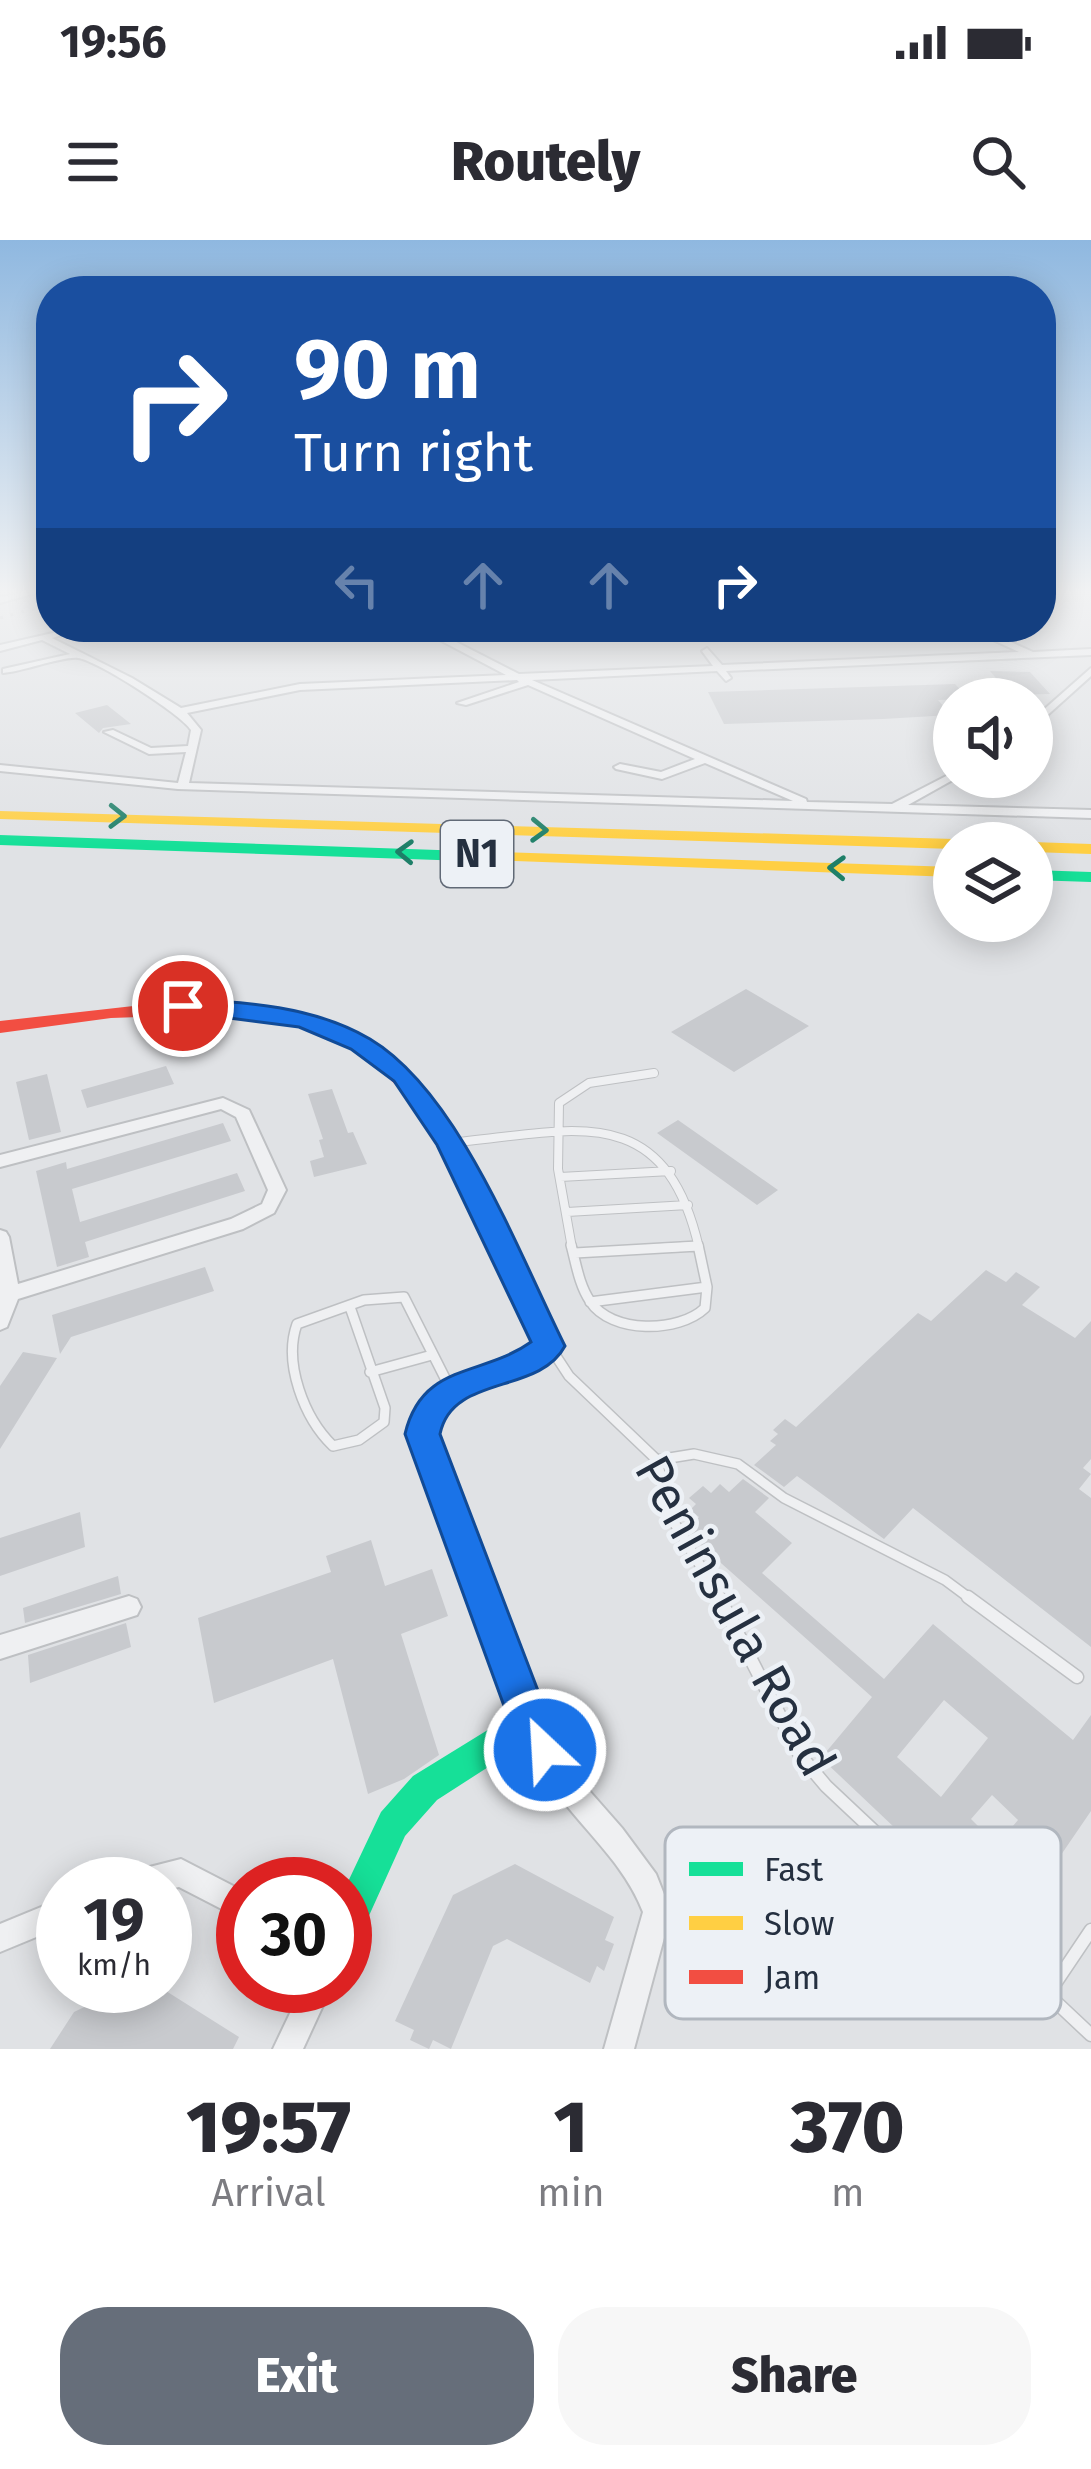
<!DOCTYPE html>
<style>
body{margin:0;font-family:"Fira Sans",sans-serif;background:#f7f7f7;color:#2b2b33;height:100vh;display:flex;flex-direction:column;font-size:45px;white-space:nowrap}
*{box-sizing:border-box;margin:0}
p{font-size:39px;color:#7c7c81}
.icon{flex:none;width:66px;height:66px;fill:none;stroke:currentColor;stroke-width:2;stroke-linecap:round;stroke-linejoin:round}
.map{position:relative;height:1809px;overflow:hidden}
.drawer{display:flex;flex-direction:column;background:#fff;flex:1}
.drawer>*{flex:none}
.hud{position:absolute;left:36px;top:36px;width:1020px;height:366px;border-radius:48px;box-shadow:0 6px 30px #0003;background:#1a4fa0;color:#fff;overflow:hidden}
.controls{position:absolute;left:933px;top:438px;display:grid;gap:24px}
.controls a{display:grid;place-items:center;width:120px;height:120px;border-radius:50%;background:#fff;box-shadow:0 6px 30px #0003;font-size:60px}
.speed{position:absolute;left:36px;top:1617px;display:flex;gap:24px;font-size:60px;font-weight:700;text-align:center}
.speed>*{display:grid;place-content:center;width:156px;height:156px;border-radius:50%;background:#fff;box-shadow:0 6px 30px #0003;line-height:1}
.speed small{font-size:30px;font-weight:400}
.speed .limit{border:18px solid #d22;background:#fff;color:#111}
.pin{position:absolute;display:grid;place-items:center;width:102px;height:102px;color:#fff;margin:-51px;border:6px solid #fff;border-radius:50%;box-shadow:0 3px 12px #0007}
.me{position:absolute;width:132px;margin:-66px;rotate:335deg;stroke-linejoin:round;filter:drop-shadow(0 0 9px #0008)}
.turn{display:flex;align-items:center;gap:42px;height:252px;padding:0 60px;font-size:54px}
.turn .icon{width:156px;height:156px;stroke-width:2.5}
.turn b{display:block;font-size:84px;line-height:102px}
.lanes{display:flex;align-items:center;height:114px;padding:0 60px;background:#0003;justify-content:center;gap:60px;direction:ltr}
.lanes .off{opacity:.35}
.eta{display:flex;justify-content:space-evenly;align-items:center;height:204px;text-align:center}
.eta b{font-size:72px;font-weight:800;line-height:84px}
.primary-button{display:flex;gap:24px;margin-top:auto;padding:24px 60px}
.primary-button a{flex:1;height:138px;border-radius:48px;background:#666e7a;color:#fff;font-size:48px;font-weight:800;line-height:138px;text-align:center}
.primary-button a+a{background:#f7f7f7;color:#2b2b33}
.status{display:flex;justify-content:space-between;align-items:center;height:84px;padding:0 60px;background:#fff;direction:ltr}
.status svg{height:33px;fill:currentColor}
header{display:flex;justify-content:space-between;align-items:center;height:156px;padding:0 60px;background:#fff;font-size:54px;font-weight:800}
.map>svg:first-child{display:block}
.building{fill:#c8cace;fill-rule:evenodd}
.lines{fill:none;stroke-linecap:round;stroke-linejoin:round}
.lane-far2-casing{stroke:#bec0c3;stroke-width:10}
.lane-far1-casing{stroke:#bec0c3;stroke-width:12}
.lane-casing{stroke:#bec0c3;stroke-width:15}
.street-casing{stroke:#bec0c3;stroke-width:4}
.lane-far2{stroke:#eff0f2;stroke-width:8}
.lane-far1{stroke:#eff0f2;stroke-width:9}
.lane{stroke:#eff0f2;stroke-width:12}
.street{fill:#eff0f2;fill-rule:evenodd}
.fast{fill:#16e098;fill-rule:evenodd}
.slow{fill:#ffcf43;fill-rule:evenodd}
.jam{fill:#f24e42;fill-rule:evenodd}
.rail{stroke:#c8cacd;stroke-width:3;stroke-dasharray:3 8;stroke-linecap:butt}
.oneway{stroke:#1e7f68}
.route{fill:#1a73e8;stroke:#114b97;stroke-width:3}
.labels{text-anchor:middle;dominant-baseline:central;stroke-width:9;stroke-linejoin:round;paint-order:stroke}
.shield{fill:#edf1f6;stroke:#616a77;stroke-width:3}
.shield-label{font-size:39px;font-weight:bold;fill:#253040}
.near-street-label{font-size:51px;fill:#253040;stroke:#edf1f6}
.key{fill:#edf1f6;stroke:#b1b7bf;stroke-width:3}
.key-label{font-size:33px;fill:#253040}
</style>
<div class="status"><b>19:56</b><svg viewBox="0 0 49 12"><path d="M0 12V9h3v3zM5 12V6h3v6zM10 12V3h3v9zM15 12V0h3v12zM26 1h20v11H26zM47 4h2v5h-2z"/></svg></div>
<header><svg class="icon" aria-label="menu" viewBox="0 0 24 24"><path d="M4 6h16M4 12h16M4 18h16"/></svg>Routely<svg class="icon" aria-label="search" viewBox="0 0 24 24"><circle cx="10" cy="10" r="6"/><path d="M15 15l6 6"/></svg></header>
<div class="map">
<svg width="1091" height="1809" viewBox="0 0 1091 1809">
<rect width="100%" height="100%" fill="#e0e2e5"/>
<path class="building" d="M990 431 1030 432 1050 454 1010 455Z
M955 444 969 459 938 460 951 475 883 479 724 484 708 452Z
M107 465 131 484 103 488 99 493 75 473Z
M746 749 809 786 734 832 671 792Z
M166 826 174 844 87 868 81 850Z
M47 834 61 892 29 900 16 842Z
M332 849 348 893 353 892 367 924 314 937 310 921 324 917 319 900 323 899 308 854Z
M678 880 778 950 757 965 657 893Z
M223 883 231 901 72 949 80 982 237 933 245 951 85 1002 89 1017 57 1027 36 931 66 922 67 929Z
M205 1027 214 1051 71 1097 60 1114 52 1075Z
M986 1030 1006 1042 1016 1032 1040 1047 1022 1065 1075 1098 1091 1081V1219L1083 1228 1091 1234 1079 1249 1091 1258V1407L913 1268 884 1299 797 1236 784 1247 754 1225 776 1205 770 1201 778 1194 773 1190 785 1179 796 1187 918 1073 931 1081Z
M23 1112 57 1118 0 1209V1146Z
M743 1239 769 1258 755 1272 792 1303 762 1333 884 1439 933 1384 1073 1500 1091 1475V1571L1007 1694 821 1518 872 1457 695 1300 688 1288 699 1277 690 1270 696 1264 689 1258 703 1246 711 1253 720 1244 729 1252ZM944 1460 988 1498 941 1557 897 1517ZM992 1555 1018 1580 997 1605 971 1579Z
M80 1272 85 1307 0 1336V1298Z
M371 1300 385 1346 432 1329 448 1376 401 1394 439 1515 404 1539 368 1554 333 1419 214 1463 198 1378 331 1332 326 1316Z
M118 1336 121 1354 25 1383 23 1368Z
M126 1383 131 1407 30 1443 28 1415Z
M515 1624 614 1677 605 1700 614 1704 604 1731 597 1726 590 1743 507 1699 493 1706 451 1809 433 1800 429 1809 410 1800 414 1790 395 1781 453 1655Z
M128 1746H158L239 1797 233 1809H50L74 1772Z"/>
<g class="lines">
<defs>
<path id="lane-far2" d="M449 903C569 892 664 855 699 1008
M560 937 671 931
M567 972 688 965
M572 1008 558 929 559 863 589 843 654 833
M661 1008 698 1006"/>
<path id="lane-far1" d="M571 1005C576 1023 579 1045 590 1061 611 1094 679 1093 705 1068L707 1047
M575 1013 698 1006
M590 1062 707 1047 698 1005
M350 1067 385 1168 384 1182 359 1200 333 1206C304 1178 283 1123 297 1084L364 1060 404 1057 450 1148
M550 1107 569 1136 657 1220 669 1274 721 1360
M370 1132 432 1115
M657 1220 694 1214 738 1224 784 1258 945 1340 972 1360"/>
<path id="lane" d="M719 1357 800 1515 826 1546 1091 1795
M968 1357 1077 1437
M1048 1754 1091 1690"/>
<path id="street" d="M21 353H35L0 363V357Z
M415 387H427L519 434 713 426 702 411 707 408 722 425 1019 412 965 387H977L1033 412 1091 409V415L726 431 731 438 726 441 717 431 532 440 806 559 807 562 892 564 954 532V537H958L908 565 1091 570V578L178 549 0 531V525L178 543 186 512 149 514 104 492 113 490 151 508 188 506 191 490C181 474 96 420 78 418 64 416 21 432 3 433V429L70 414 42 400 0 411V405L66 390V394L52 398 132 438 181 468 300 444 506 435ZM517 440 519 442 457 463 466 465 528 445 695 519 661 532 620 524 614 527 616 529 662 539 705 523 793 561 189 543 201 490 187 473 300 450Z
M1091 428V436L1032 489V480Z
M223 858 249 870 286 950 274 973 243 989 18 1059 7 1087 0 1090V990L6 992 9 997 18 1044 231 979 262 964 268 950 236 877 221 869 0 927V915Z
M129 1356 137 1359 141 1367 137 1375 0 1419V1395Z
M530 1470 539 1473 571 1530 622 1588 656 1634 671 1672 634 1809H604L643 1672C624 1623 584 1591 554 1549 540 1530 527 1504 518 1482L521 1473Z
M181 1619 243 1651V1680L179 1647 165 1650V1644H118L122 1634Z
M63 1658V1686L0 1712V1684Z
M303 1746H332L303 1809H273Z"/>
</defs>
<use href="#lane-far2" class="lane-far2-casing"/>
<use href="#lane-far1" class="lane-far1-casing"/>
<use href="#lane" class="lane-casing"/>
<use href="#street" class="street-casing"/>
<use href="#lane-far2" class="lane-far2"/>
<use href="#lane-far1" class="lane-far1"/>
<use href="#lane" class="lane"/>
<use href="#street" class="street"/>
<path class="fast" d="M0 595 467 611 475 616 467 621 0 605Z
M1032 630 1091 632V642L1032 640Z
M536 1104 545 1107 548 1114 545 1121C505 1140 456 1151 435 1194L546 1482 541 1493 437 1560 405 1596 358 1700 345 1705V1648L381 1572 413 1536 512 1475 409 1194C435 1140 482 1123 536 1104Z"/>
<path class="slow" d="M0 571 954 599 961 603H954V609L0 579Z
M1032 602 1091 604V614L1032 612 1029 603Z
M467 611 954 627V637L461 619 459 616Z"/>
<path class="jam" d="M169 762C273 763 385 780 444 877L561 1106 558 1113 536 1124 527 1121 524 1114 535 1102 421 871 375 824 327 796 279 781 226 774 111 778 0 793V781Z"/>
<path class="rail" d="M0 378 51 364"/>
</g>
<defs><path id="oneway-chevron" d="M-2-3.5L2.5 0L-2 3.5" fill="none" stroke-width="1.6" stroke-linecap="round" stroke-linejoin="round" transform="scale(3)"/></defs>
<g class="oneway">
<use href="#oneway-chevron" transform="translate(117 576) rotate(1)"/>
<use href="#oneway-chevron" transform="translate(539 590) rotate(2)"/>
<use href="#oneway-chevron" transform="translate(405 612) rotate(-178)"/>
<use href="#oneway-chevron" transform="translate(837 628) rotate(-178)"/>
</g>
<linearGradient id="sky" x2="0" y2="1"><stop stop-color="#8fb8e0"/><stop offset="0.58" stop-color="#f1f2f3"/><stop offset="1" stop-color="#f1f2f3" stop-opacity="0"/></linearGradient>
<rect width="1091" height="606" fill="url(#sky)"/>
<path class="route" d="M183 759C246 762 314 766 370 799 459 852 519 1014 565 1106 539 1155 452 1134 440 1194L545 1469 566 1510 560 1525 545 1531 531 1525 515 1496 405 1194C422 1122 482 1137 531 1102L437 905 394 841 351 809 299 787 175 771 171 766Z"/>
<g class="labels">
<rect class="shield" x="441" y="581" width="72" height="66" rx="9"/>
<g class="shield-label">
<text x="477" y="614">N1</text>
</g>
<g class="near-street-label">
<text transform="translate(735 1376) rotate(61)">Peninsula Road</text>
</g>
</g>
<rect x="665" y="1587" width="396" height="192" rx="18" class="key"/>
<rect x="689" y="1622" width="54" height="14" fill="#16e098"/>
<rect x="689" y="1676" width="54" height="14" fill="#ffcf43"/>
<rect x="689" y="1730" width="54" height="14" fill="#f24e42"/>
<g class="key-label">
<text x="764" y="1641">Fast</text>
<text x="764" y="1695">Slow</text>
<text x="764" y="1749">Jam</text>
</g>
</svg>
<div class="controls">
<a><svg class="icon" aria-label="sound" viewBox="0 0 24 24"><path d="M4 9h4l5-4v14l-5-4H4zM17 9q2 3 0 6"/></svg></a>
<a><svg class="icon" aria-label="layers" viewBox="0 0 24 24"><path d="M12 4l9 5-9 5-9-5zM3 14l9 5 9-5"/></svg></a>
</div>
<div class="speed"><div>19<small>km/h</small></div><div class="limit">30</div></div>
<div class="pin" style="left:183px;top:766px;background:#d93025"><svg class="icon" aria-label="arrive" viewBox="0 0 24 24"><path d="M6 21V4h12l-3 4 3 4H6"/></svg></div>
<svg class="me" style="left:545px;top:1510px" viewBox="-20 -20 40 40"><circle r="17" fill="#1a73e8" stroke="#fff" stroke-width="3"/><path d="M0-11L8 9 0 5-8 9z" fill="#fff"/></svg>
<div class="hud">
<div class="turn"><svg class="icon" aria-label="right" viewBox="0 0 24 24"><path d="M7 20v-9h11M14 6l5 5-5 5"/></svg><div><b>90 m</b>Turn right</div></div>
<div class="lanes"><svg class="icon off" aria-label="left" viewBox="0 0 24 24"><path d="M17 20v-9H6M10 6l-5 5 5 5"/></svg><svg class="icon off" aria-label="ahead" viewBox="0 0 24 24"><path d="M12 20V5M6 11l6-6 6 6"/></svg><svg class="icon off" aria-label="ahead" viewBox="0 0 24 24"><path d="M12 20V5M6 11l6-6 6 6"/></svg><svg class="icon" aria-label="right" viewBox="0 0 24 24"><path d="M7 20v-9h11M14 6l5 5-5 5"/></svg></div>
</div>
</div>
<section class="drawer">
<div class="eta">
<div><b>19:57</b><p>Arrival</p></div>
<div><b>1</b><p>min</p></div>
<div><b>370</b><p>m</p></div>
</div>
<div class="primary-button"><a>Exit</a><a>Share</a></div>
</section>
